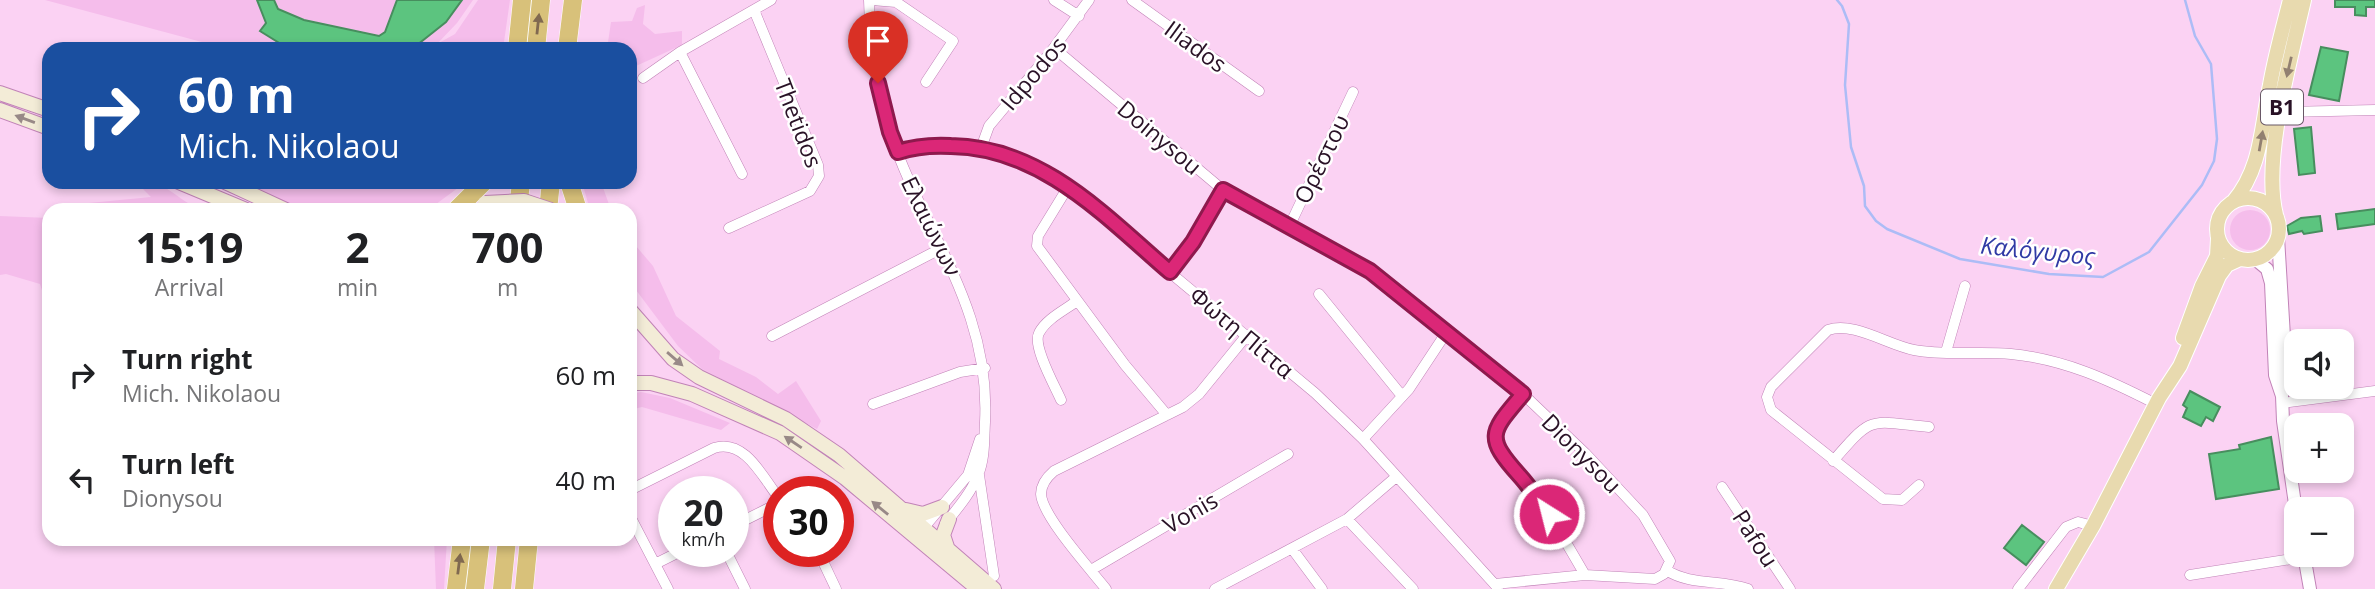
<!DOCTYPE html>
<meta charset="utf-8">
<style>
body{margin:0;font-family:"Open Sans",sans-serif;background:#f2f2f2;color:#202124;height:100vh;display:flex;flex-direction:column;font-size:26px;white-space:nowrap}
*{box-sizing:border-box;margin:0}
p{font-size:23px;color:#757577}
.icon{flex:none;width:38px;height:38px;fill:none;stroke:currentColor;stroke-width:2;stroke-linecap:round;stroke-linejoin:round}
.map{position:relative;flex:1;overflow:hidden}
.panel{position:absolute;left:42px;top:203px;width:595px;height:343px;display:flex;flex-direction:column;background:#fff;border-radius:21px;box-shadow:0 4px 10px #0003}
.panel>*{flex:none}
.top-card{position:absolute;left:42px;top:42px;width:595px;height:147px;border-radius:21px;box-shadow:0 4px 10px #0003;background:#1a4fa0;color:#fff;overflow:hidden}
.fabs{position:absolute;left:2284px;top:329px;display:grid;gap:14px}
.fabs a{display:grid;place-items:center;width:70px;height:70px;border-radius:14px;background:#fff;box-shadow:0 4px 10px #0003;font-size:35px}
.speed{position:absolute;left:658px;top:476px;display:flex;gap:14px;font-size:35px;font-weight:700;text-align:center}
.speed>*{display:grid;place-content:center;width:91px;height:91px;border-radius:50%;background:#fff;box-shadow:0 4px 10px #0003;line-height:1}
.speed small{font-size:18px;font-weight:400}
.speed .limit{border:10px solid #d22;background:#fff;color:#111}
.pin{position:absolute;display:grid;place-items:center;width:60px;height:60px;color:#fff;margin:-72px -30px;border-radius:50% 50% 50% 0;rotate:-45deg;box-shadow:0 0 7px #0007}
.pin .icon{rotate:45deg}
.me{position:absolute;width:77px;margin:-38px;rotate:324deg;stroke-linejoin:round;filter:drop-shadow(0 0 5px #0008)}
.turn{display:flex;align-items:center;gap:24px;height:147px;padding:0 21px;font-size:32px}
.turn .icon{width:91px;height:91px;stroke-width:2.5}
.turn b{display:block;font-size:49px;line-height:60px}
.eta{display:flex;justify-content:space-evenly;align-items:center;height:119px;text-align:center}
.eta b{font-size:42px;font-weight:700;line-height:49px}
ul{padding:0;list-style:none}
li{display:flex;align-items:center;gap:21px;height:105px;padding:0 21px}
li div{flex:1}
li b{display:block;font-size:26px}
li em{font-style:normal}
.map>svg:first-child{display:block}
.green{fill:#f5bdeb}
.lines{fill:none;stroke-linecap:round;stroke-linejoin:round}
.stream{stroke:#acbcf6;stroke-width:2.5}
.building{fill:#5cc47f;stroke:#478e5e;stroke-width:2}
.minor-casing{stroke:#c183b7;stroke-width:11}
.tertiary-casing{stroke:#c183b7;stroke-width:14}
.secondary-casing{stroke:#c183b7;stroke-width:16}
.primary-casing{stroke:#fff;stroke-width:16}
.motorway-casing{stroke:#fff;stroke-width:19}
.minor{stroke:#fff;stroke-width:10}
.tertiary{stroke:#fff;stroke-width:12}
.secondary{stroke:#f3ecd7;stroke-width:14}
.primary{stroke:#e8daaf;stroke-width:14}
.motorway{stroke:#d8c17a;stroke-width:18}
.secondary-bridge-casing{stroke:#c183b7;stroke-width:16;stroke-linecap:butt}
.secondary-bridge{stroke:#f3ecd7;stroke-width:14}
.oneway{fill:#806950}
.oneway2{fill:#928071}
.oneway3{fill:#988987}
.route-casing{stroke:#8e194d;stroke-width:18}
.route{stroke:#db2777;stroke-width:12}
.labels{text-anchor:middle;dominant-baseline:central;stroke-width:5;stroke-linejoin:round;paint-order:stroke}
.shield{fill:#fff;stroke:#695867;stroke-width:2}
.shield-label{font-size:21px;font-weight:bold;fill:#291126}
.street-label{font-size:23px;fill:#291126;stroke:#fff}
.water-label{font-size:24px;font-style:italic;fill:#303aa5;stroke:#fff}
</style>
<div class="map">
<svg width="2375" height="589" viewBox="0 0 2375 589">
<rect width="100%" height="100%" fill="#fbd2f3"/>
<path class="green" d="M45 0H473L457 23 437 44 455 34 478 0H510L503 49H228Z
M645 5 643 24 655 34 682 31V45L636 66 630 83V49H607L611 22 632 21 637 8Z
M136 182C176 182 175 204 207 210H74L89 203 151 197Z
M240 182H466L428 210H305Z
M582 182H601L611 210H590Z
M2230 230a20 20 0 1 1 40 0a20 20 0 1 1-40 0Z
M0 216 49 218V313L40 284 6 274 0 275Z
M630 239 653 266 676 316 720 351 719 359 756 377 778 394 796 381 821 421 817 429 702 369 678 346 630 282Z
M641 392 670 398 730 423 721 430 642 407 630 410V394Z
M434 539H447L444 589H436Z"/>
<g class="lines">
<path class="stream" d="M1837 0 1842 6 1849 24 1845 85 1851 147 1864 186 1865 206 1876 221 1887 229 1960 259 2049 274 2103 277 2149 252 2202 185 2214 161 2217 139 2211 64 2195 36 2185 0"/>
</g>
<path class="building" d="M257 0H274L278 9 304 20 379 36 385 32 397 0H462L446 22 412 49H289L260 31 266 23Z
M2335 0H2375V7H2366V16L2355 15V7H2335Z
M2321 47 2348 52 2339 101 2309 95Z
M2311 127 2315 173 2299 175 2294 129Z
M2375 209V224L2338 229 2336 214Z
M2320 216 2322 231 2304 234 2302 231 2289 234 2287 226 2301 218Z
M2190 391 2220 407 2213 421 2206 417 2201 426 2183 417 2187 408 2183 405Z
M2271 437 2279 489 2216 499 2209 454 2240 449 2239 445Z
M2022 525 2044 542 2026 565 2004 548Z"/>
<g class="lines">
<defs>
<path id="minor" d="M869 0C870 43 876 91 890 132 924 234 991 307 985 422 984 440 985 459 978 475 971 493 957 509 945 524
M872 0 896 2 953 41 926 82
M1054 0 1079 16
M1132 0 1259 91
M1054 48 1223 190 1370 271 1523 394 1585 453 1643 515 1670 561 1664 574 1655 579 1585 575 1495 584
M680 52 742 174
M643 78 680 52 771 0
M2281 112 2375 110
M981 148 989 126 1050 53 1089 0
M898 152C951 132 1017 151 1061 182L1315 393 1363 439 1498 588
M1068 187 1038 236 1037 246 1125 365 1167 415
M1289 227 1353 92
M729 228 810 191 819 176 818 165 754 10
M1170 272 1193 242 1223 190
M1319 294 1402 396
M772 336 942 248
M1946 352 1965 286
M1523 394C1512 407 1495 421 1495 440 1495 456 1514 467 1523 479 1547 509 1566 542 1585 575
M1061 400C1055 386 1032 346 1039 333 1046 319 1065 310 1077 301
M2282 403 2375 391
M873 404 960 372 985 368
M1363 439 1409 389 1446 333
M1833 461C1874 414 1868 421 1929 427
M979 475 994 576
M1919 485 1902 500 1883 499 1771 410 1767 397 1771 387 1828 330C1853 321 1888 345 1914 350 1946 356 1979 351 2011 354 2064 359 2109 380 2156 404
M1722 487 1790 589
M630 490 714 448C745 438 763 478 779 498
M630 516 668 589
M1347 519 1413 589
M733 526 779 503
M921 531 968 475 980 439
M1293 550 1322 589
M726 551 745 589
M818 551 836 589
M655 564 681 551
M1091 570 1288 454
M1666 570C1691 586 1721 579 1748 589
M2190 575 2304 557
M1106 589C1091 570 1042 516 1041 494 1041 485 1047 477 1054 471L1183 407 1199 394 1247 335
M1215 589 1347 519 1396 477
M2018 589 2066 527 2078 522 2093 526"/>
<path id="tertiary" d="M2278 237 2286 370 2282 396 2283 421 2296 511
M2255 259 2267 269 2271 283 2275 375 2282 396
M2304 555 2310 589"/>
<path id="secondary" d="M0 93 49 110
M0 110 49 128
M179 182 246 210
M225 182 286 210
M630 310 673 359 699 377 786 419 839 455 994 589
M630 383H651L692 394 780 433 845 478 978 589
M906 510 923 514 942 507
M947 547 943 535 949 519"/>
<path id="primary" d="M2217 229a31 31 0 1 1 62 0a31 31 0 1 1-62 0Z
M2233 202C2262 168 2261 127 2270 85 2275 56 2283 28 2290 0
M2276 215C2262 159 2291 58 2304 0
M2183 338 2202 286 2217 256 2218 239
M2056 589 2093 526 2159 398 2180 366 2219 276 2227 265 2240 259"/>
<path id="motorway" d="M517 49 522 0
M536 49 541 0
M567 49 573 0
M569 182 578 210
M456 210 484 182
M518 210 521 182
M548 210 551 182
M456 589 462 539
M475 589 481 539
M502 589 507 539
M524 589 529 539"/>
</defs>
<use href="#minor" class="minor-casing"/>
<use href="#tertiary" class="tertiary-casing"/>
<use href="#secondary" class="secondary-casing"/>
<use href="#primary" class="primary-casing"/>
<use href="#motorway" class="motorway-casing"/>
<use href="#minor" class="minor"/>
<use href="#tertiary" class="tertiary"/>
<use href="#secondary" class="secondary"/>
<use href="#primary" class="primary"/>
<use href="#motorway" class="motorway"/>
<defs>
<path id="secondary-bridge" d="M485 203 524 201 551 210"/>
</defs>
<use href="#secondary-bridge" class="secondary-bridge-casing"/>
<use href="#secondary-bridge" class="secondary-bridge"/>
</g>
<defs><path id="oneway-solid" d="M-6-.8H1V-3.2L6.5 0L1 3.2V.8H-6Z" transform="scale(1.75)"/></defs>
<g class="oneway">
<use href="#oneway-solid" transform="translate(538 24) rotate(-84)"/>
<use href="#oneway-solid" transform="translate(459 564) rotate(-83)"/>
</g>
<g class="oneway2">
<use href="#oneway-solid" transform="translate(2289 67) rotate(103)"/>
<use href="#oneway-solid" transform="translate(2261 141) rotate(-80)"/>
</g>
<g class="oneway3">
<use href="#oneway-solid" transform="translate(25 119) rotate(-160)"/>
<use href="#oneway-solid" transform="translate(675 359) rotate(41)"/>
<use href="#oneway-solid" transform="translate(793 442) rotate(-146)"/>
<use href="#oneway-solid" transform="translate(880 508) rotate(-141)"/>
</g>
<g class="lines">
<defs>
<path id="route" d="M878 83 890 132 898 152C916 146 932 145 951 146 1042 147 1106 217 1170 272L1193 242 1223 190 1370 271 1523 394C1491 432 1484 436 1519 475 1530 487 1539 501 1549 514"/>
</defs>
<use href="#route" class="route-casing"/>
<use href="#route" class="route"/>
</g>
<g class="labels">
<rect class="shield" x="2261" y="89.5" width="42" height="35" rx="5"/>
<g class="shield-label">
<text x="2282" y="107">B1</text>
</g>
<g class="street-label">
<text transform="translate(1196 46) rotate(36)">Iliados</text>
<text transform="translate(1033 73) rotate(-50)">Idpodos</text>
<text transform="translate(799 123) rotate(69)">Thetidos</text>
<text transform="translate(1160 137) rotate(40)">Doinysou</text>
<text transform="translate(1321 159) rotate(-64)">Ορέστου</text>
<text transform="translate(932 226) rotate(64)">Ελαιώνων</text>
<text transform="translate(1242 332) rotate(40)">Φώτη Πίττα</text>
<text transform="translate(1582 453) rotate(45)">Dionysou</text>
<text transform="translate(1190 512) rotate(-30)">Vonis</text>
<text transform="translate(1756 538) rotate(57)">Pafou</text>
</g>
<g class="water-label">
<text transform="translate(2038 250) rotate(6)">Καλόγυρος</text>
</g>
</g>
</svg>
<div class="fabs">
<a><svg class="icon" aria-label="sound" viewBox="0 0 24 24"><path d="M4 9h4l5-4v14l-5-4H4zM17 9q2 3 0 6"/></svg></a>
<a>+</a>
<a>−</a>
</div>
<div class="speed"><div>20<small>km/h</small></div><div class="limit">30</div></div>
<div class="pin" style="left:878px;top:83px;background:#d93025"><svg class="icon" aria-label="arrive" viewBox="0 0 24 24"><path d="M6 21V4h12l-3 4 3 4H6"/></svg></div>
<svg class="me" style="left:1549px;top:514px" viewBox="-20 -20 40 40"><circle r="17" fill="#db2777" stroke="#fff" stroke-width="3"/><path d="M0-11L8 9 0 5-8 9z" fill="#fff"/></svg>
<div class="top-card">
<div class="turn"><svg class="icon" aria-label="right" viewBox="0 0 24 24"><path d="M7 20v-9h11M14 6l5 5-5 5"/></svg><div><b>60 m</b>Mich. Nikolaou</div></div>
</div>
<section class="panel">
<div class="eta">
<div><b>15:19</b><p>Arrival</p></div>
<div><b>2</b><p>min</p></div>
<div><b>700</b><p>m</p></div>
</div>
<ul>
<li><svg class="icon" aria-label="right" viewBox="0 0 24 24"><path d="M7 20v-9h11M14 6l5 5-5 5"/></svg><div><b>Turn right</b><p>Mich. Nikolaou</p></div><em>60 m</em></li>
<li><svg class="icon" aria-label="left" viewBox="0 0 24 24"><path d="M17 20v-9H6M10 6l-5 5 5 5"/></svg><div><b>Turn left</b><p>Dionysou</p></div><em>40 m</em></li>
</ul>
</section>
</div>
